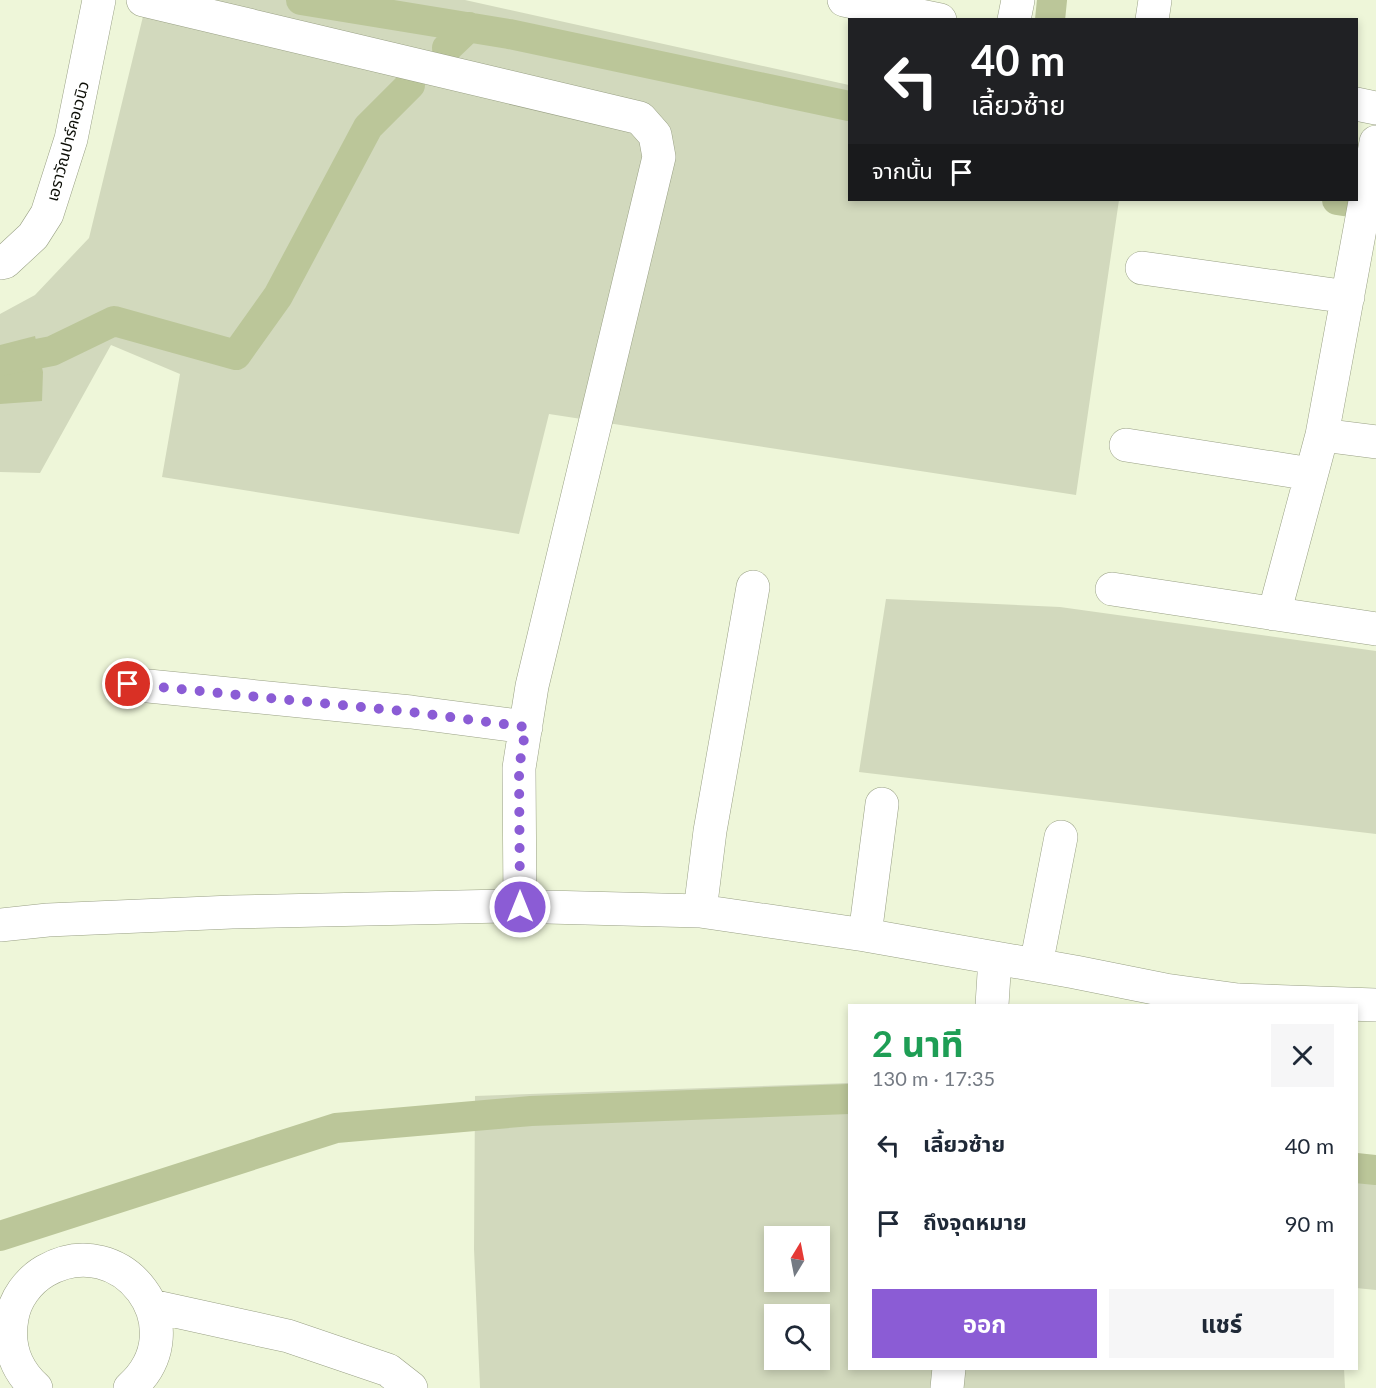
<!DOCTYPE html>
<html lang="th">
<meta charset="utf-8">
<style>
body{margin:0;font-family:Lato,"Noto Sans Thai",sans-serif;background:#f6f6f7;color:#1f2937;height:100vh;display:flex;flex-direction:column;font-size:22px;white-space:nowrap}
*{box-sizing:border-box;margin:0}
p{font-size:20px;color:#747a83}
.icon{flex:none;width:33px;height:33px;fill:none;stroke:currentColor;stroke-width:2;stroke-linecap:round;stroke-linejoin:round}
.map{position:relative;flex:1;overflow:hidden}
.sheet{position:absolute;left:848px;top:1004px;width:510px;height:366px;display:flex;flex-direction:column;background:#fff;border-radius:0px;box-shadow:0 3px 9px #0003}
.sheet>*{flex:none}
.hud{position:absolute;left:848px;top:18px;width:510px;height:183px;border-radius:0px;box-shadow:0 3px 9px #0003;background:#202124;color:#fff;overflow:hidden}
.needle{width:39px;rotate:10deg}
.buttons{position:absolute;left:764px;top:1226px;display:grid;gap:12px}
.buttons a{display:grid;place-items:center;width:66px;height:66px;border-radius:0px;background:#fff;box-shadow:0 3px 9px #0003;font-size:30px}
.pin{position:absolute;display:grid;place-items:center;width:51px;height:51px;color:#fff;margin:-26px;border:3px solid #fff;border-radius:50%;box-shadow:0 2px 6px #0007}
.me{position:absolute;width:66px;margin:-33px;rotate:0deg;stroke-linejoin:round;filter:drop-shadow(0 0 4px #0008)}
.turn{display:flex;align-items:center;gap:21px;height:126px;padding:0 24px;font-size:27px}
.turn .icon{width:78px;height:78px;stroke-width:2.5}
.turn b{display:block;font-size:42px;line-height:51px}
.then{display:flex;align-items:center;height:57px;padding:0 24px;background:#0003;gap:12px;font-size:22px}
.round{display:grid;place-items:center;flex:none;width:63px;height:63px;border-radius:0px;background:#f6f6f7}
.headline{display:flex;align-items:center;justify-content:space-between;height:102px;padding:0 24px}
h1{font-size:36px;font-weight:700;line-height:45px;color:#1e9e55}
.primary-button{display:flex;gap:12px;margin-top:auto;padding:12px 24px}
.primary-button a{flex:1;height:69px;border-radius:0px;background:#8b5cd5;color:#fff;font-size:24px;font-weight:700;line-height:69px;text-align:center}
.primary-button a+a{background:#f6f6f7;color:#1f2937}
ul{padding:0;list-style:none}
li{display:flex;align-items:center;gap:18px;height:78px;padding:0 24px}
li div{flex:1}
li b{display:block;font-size:22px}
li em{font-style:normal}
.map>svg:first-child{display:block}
.green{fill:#d2d9bd;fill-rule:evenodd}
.water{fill:#bbc699}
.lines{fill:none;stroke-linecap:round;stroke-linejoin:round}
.canal{stroke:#bbc699;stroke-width:30}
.minor-casing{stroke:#99a085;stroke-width:34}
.minor{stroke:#fff;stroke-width:33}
.route{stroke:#8b5cd5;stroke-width:10;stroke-dasharray:0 18}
.labels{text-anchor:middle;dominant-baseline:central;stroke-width:6;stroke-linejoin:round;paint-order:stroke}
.street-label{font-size:16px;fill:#0c0e06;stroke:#fff}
</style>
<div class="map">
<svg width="1376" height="1388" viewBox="0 0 1376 1388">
<rect width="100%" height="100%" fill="#eef6d9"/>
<path class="green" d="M147 0H465L849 85V200H1119L1076 495 549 414 519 534 162 477 180 374 111 345 40 473 0 472V314L35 295 89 238Z
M886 599 1060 607 1376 651V834L859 772Z
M849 1083V1368H1344L1345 1388H480L474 1249 475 1096ZM774 1236H819V1281H774ZM774 1314H819V1359H774Z
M1356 1170 1376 1173V1290L1356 1288Z"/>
<path class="water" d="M35 336 43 372 42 401 0 404V345Z"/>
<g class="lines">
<path class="canal" d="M301 0 509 34 849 106
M1050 20 1052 0
M447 48 469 27
M1337 200 1376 206
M0 361 52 351 114 321 236 355 278 296 368 127 410 85
M1356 1168 1376 1170
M0 1236 336 1128 531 1111 849 1099"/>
<defs>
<path id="minor" d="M143 0 640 118 655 135 659 157 532 686 519 768 520 907
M844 0 940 20
M1014 20 1018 0
M1152 20 1155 0
M1356 104 1376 108
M0 263 5 262 33 236 47 214 71 139 99 0
M1142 268 1348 297
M1322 435 1376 442
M1126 445 1311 474
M1112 589 1376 629
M1274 614 1322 435 1376 142
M128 684 411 712 526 727
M700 911 710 831 753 587
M0 925 48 920 232 912 504 906 700 911 865 935 1075 972 1165 990 1238 1000 1376 1005
M865 935 882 804
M1036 965 1061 837
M992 1005 995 958
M152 1306 288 1336 388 1370 411 1388
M36 1388C16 1370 7 1345 12 1318 15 1299 28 1281 45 1271 122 1227 198 1328 130 1388
M947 1388 949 1368"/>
</defs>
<use href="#minor" class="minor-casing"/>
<use href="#minor" class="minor"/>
</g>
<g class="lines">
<path class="route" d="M128 684 411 712 526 727 519 768 520 907"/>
</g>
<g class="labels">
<g class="street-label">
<text transform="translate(67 141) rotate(-75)">เอราวัณปาร์คอเวนิว</text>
</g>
</g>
</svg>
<div class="buttons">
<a><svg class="needle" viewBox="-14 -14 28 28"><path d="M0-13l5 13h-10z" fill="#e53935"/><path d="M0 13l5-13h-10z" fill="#747a83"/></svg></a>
<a><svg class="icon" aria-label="search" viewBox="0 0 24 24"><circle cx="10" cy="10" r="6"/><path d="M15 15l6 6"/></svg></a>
</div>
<div class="pin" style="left:128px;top:684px;background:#d93025"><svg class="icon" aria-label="arrive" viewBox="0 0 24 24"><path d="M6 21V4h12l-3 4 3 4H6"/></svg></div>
<svg class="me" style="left:520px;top:907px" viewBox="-20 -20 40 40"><circle r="17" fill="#8b5cd5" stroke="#fff" stroke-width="3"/><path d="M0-11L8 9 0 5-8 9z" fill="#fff"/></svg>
<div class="hud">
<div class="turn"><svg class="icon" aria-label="left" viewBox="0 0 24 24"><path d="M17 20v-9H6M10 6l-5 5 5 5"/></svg><div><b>40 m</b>เลี้ยวซ้าย</div></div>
<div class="then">จากนั้น<svg class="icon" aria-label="arrive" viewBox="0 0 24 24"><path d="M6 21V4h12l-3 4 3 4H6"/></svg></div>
</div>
<section class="sheet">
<div class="headline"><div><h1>2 นาที</h1><p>130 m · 17:35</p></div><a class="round"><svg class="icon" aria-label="close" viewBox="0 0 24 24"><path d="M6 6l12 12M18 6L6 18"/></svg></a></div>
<ul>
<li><svg class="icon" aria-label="left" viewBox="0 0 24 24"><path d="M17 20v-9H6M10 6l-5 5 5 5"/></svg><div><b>เลี้ยวซ้าย</b></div><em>40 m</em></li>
<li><svg class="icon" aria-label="arrive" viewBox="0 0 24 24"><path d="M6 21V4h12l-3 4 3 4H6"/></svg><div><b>ถึงจุดหมาย</b></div><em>90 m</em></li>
</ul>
<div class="primary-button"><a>ออก</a><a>แชร์</a></div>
</section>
</div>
